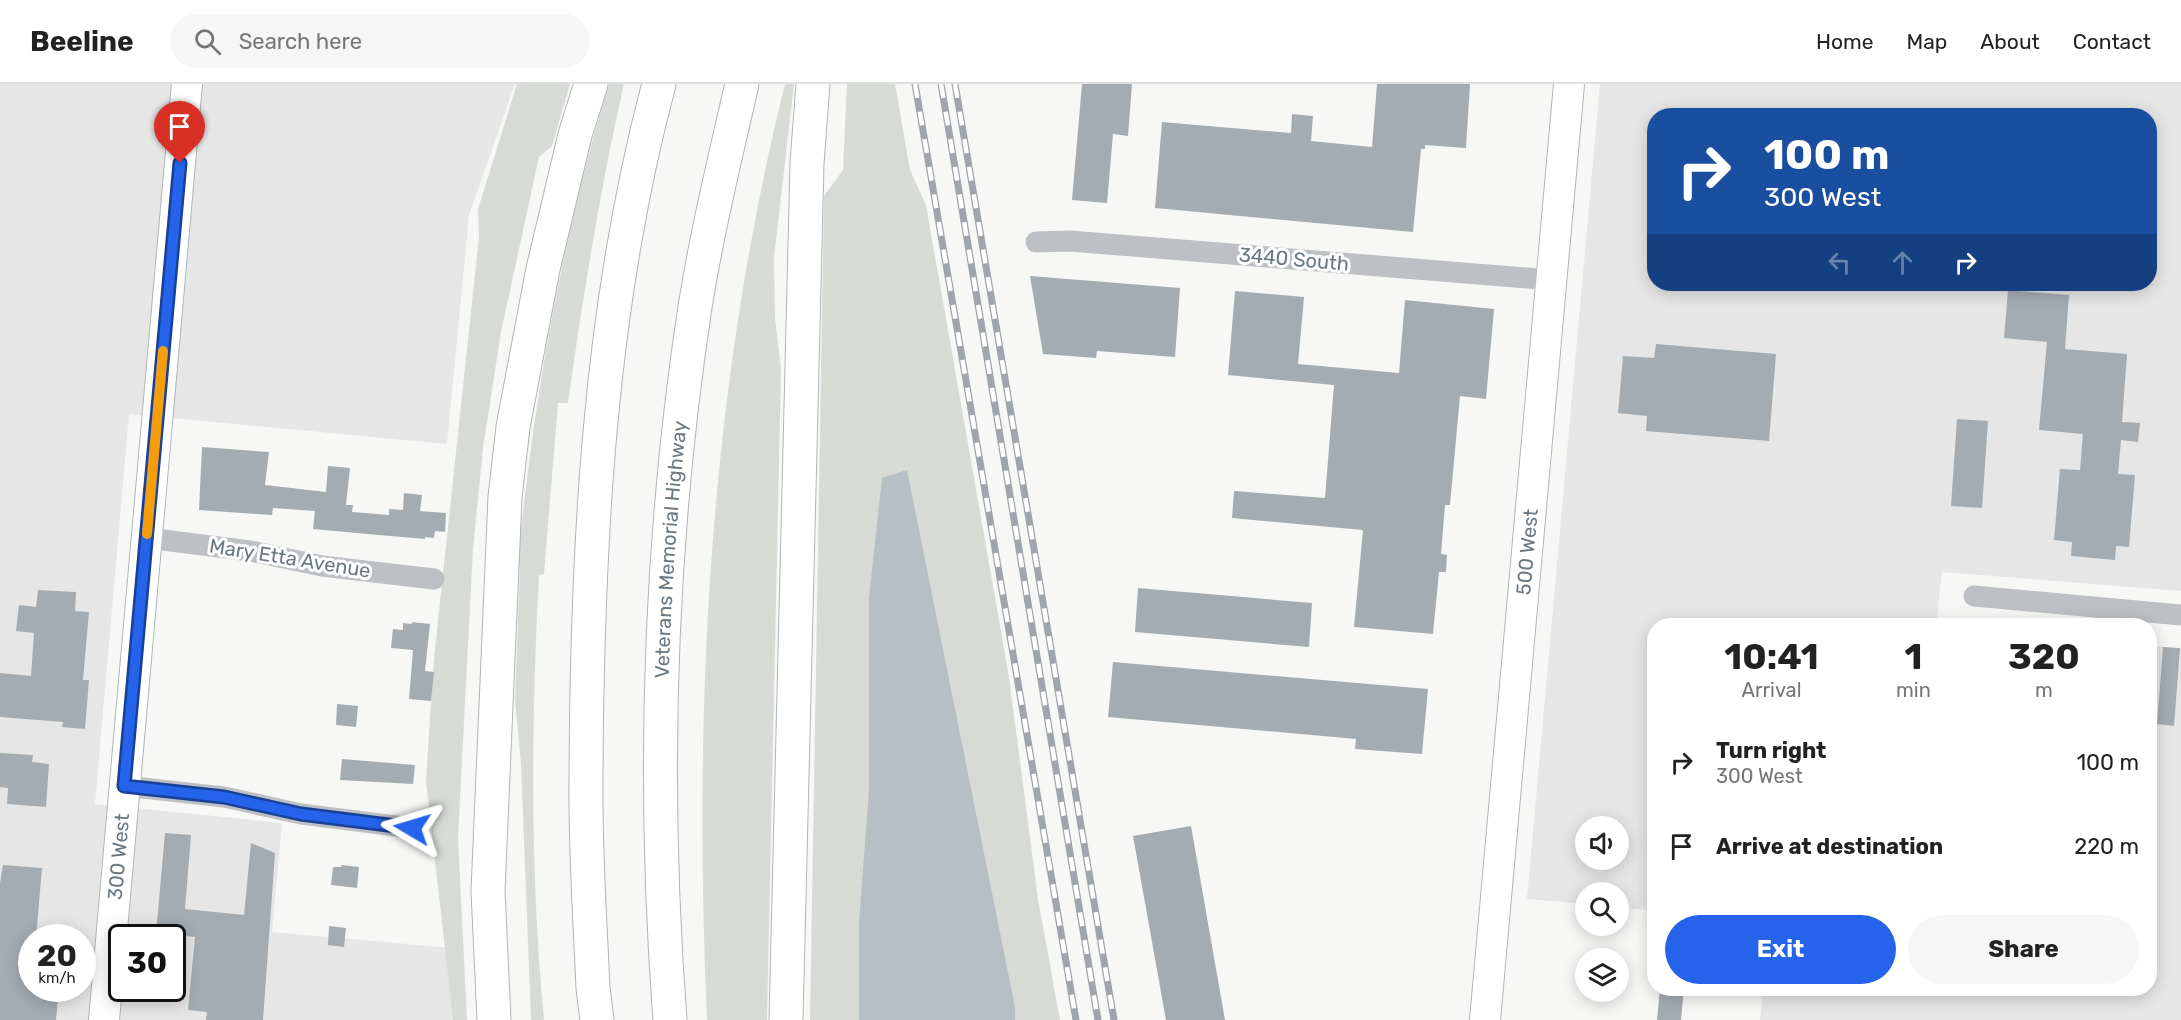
<!DOCTYPE html>
<style>
body{margin:0;font-family:Rubik,sans-serif;background:#f6f6f6;color:#222;height:100vh;display:flex;flex-direction:column;font-size:22px;white-space:nowrap}
*{box-sizing:border-box;margin:0}
p{font-size:20px;color:#767676}
.icon{flex:none;width:33px;height:33px;fill:none;stroke:currentColor;stroke-width:2;stroke-linecap:round;stroke-linejoin:round}
.map{position:relative;flex:1;overflow:hidden}
.sheet{position:absolute;left:1647px;top:534px;width:510px;height:378px;display:flex;flex-direction:column;background:#fff;border-radius:24px;box-shadow:0 3px 15px #0003}
.sheet>*{flex:none}
.top-card{position:absolute;left:1647px;top:24px;width:510px;height:183px;border-radius:24px;box-shadow:0 3px 15px #0003;background:#1a4fa0;color:#fff;overflow:hidden}
.fabs{position:absolute;left:1575px;top:732px;display:grid;gap:12px}
.fabs a{display:grid;place-items:center;width:54px;height:54px;border-radius:50%;background:#fff;box-shadow:0 3px 15px #0003;font-size:30px}
.speed{position:absolute;left:18px;top:840px;display:flex;gap:12px;font-size:30px;font-weight:700;text-align:center}
.speed>*{display:grid;place-content:center;width:78px;height:78px;border-radius:50%;background:#fff;box-shadow:0 3px 15px #0003;line-height:1}
.speed small{font-size:15px;font-weight:400}
.speed .limit{border:3px solid #111;border-radius:9px;background:#fff;color:#111}
.pin{position:absolute;display:grid;place-items:center;width:51px;height:51px;color:#fff;margin:-62px -26px;border-radius:50% 50% 50% 0;rotate:-45deg;box-shadow:0 0 6px #0007}
.pin .icon{rotate:45deg}
.me{position:absolute;width:66px;margin:-33px;rotate:277deg;stroke-linejoin:round;filter:drop-shadow(0 0 4px #0008)}
.turn{display:flex;align-items:center;gap:21px;height:126px;padding:0 18px;font-size:27px}
.turn .icon{width:78px;height:78px;stroke-width:2.5}
.turn b{display:block;font-size:42px;line-height:51px}
.lanes{display:flex;align-items:center;height:57px;padding:0 18px;background:#0003;justify-content:center;gap:30px;direction:ltr}
.lanes .off{opacity:.35}
.eta{display:flex;justify-content:space-evenly;align-items:center;height:102px;text-align:center}
.eta b{font-size:36px;font-weight:700;line-height:42px}
.action{display:flex;gap:12px;margin-top:auto;padding:12px 18px}
.action a{flex:1;height:69px;border-radius:36px;background:#2563eb;color:#fff;font-size:24px;font-weight:700;line-height:69px;text-align:center}
.action a+a{background:#f6f6f6;color:#222}
ul{padding:0;list-style:none}
li{display:flex;align-items:center;gap:18px;height:84px;padding:0 18px}
li div{flex:1}
li b{display:block;font-size:22px}
li em{font-style:normal}
header{display:flex;align-items:center;gap:36px;box-sizing:border-box;height:84px;padding:0 30px;background:#fff;border-bottom:2px solid #e0e0e0}
header strong{font-size:28px}
nav{display:flex;gap:33px;margin-inline-start:auto;font-size:21px}
.search{width:420px;height:54px;background:#f6f6f6;display:flex;align-items:center;gap:15px;box-sizing:border-box;padding:0 21px;border-radius:33px;color:#767676;font-size:22px}
.map>svg:first-child{display:block}
.built{fill:#e5e6e5;fill-rule:evenodd}
.green{fill:#d7dbd5}
.water{fill:#b6c0c4}
.building{fill:#a5acb1}
.lines{fill:none;stroke-linecap:round;stroke-linejoin:round}
.secondary-casing{stroke:#afb5b9;stroke-width:32}
.highway-casing{stroke:#b1b4b7;stroke-width:35}
.street{stroke:#bdc1c4;stroke-width:21}
.secondary{stroke:#fff;stroke-width:30}
.highway{stroke:#fff;stroke-width:33}
.rail-casing{stroke:#9fa5aa;stroke-width:7}
.rail{stroke:#fff;stroke-width:4.5;stroke-dasharray:14;stroke-linecap:butt}
.route-casing{stroke:#184099;stroke-width:15}
.route{stroke:#2563eb;stroke-width:10}
.slow{stroke:#f59e0b;stroke-width:10}
.labels{text-anchor:middle;dominant-baseline:central;stroke-width:6;stroke-linejoin:round;paint-order:stroke}
.street-label{font-size:20px;fill:#6a7882;stroke:#fff}
</style>
<header>
<strong>Beeline</strong>
<div class="search"><svg class="icon" aria-label="search" viewBox="0 0 24 24"><circle cx="10" cy="10" r="6"/><path d="M15 15l6 6"/></svg>Search here</div>
<nav><a>Home</a><a>Map</a><a>About</a><a>Contact</a></nav>
</header>
<div class="map">
<svg width="2181" height="936" viewBox="0 0 2181 936">
<rect width="100%" height="100%" fill="#f7f7f5"/>
<path class="built" d="M0 0H515L469 131 447 360 129 330 95 720 282 739 272 848 463 865 464 936H0ZM32 854H82V904H32ZM122 854H172V904H122Z
M1600 0H2181V507L1942 488 1936 541 1654 542V827L1619 823 1618 808H1586L1585 820 1527 815ZM1654 32H2150V200H1654ZM1586 742H1618V776H1586Z
M2150 562 2181 565V936H1760L1763 905 2150 904Z"/>
<path class="green" d="M517 0H570L552 62 539 73 501 248 483 364 473 465 458 753 467 936H453L426 697 434 574 479 153 478 125Z
M609 0H624C600 105 583 212 568 319H558L544 490 539 491C531 639 530 788 544 936H531L521 679 515 616 520 483 517 482C534 318 560 158 609 0Z
M785 0H794L774 174 775 234 781 285 767 936H707C693 623 709 305 785 0Z
M847 0H895L910 86 926 121 1009 593 1038 815 1060 936H810L824 112 843 86Z"/>
<path class="water" d="M907 386 1015 923V936H859V839L869 706V514L882 394Z"/>
<path class="building" d="M1082 0H1132L1128 52 1113 50 1107 119 1072 116Z
M1377 0H1470L1466 64 1425 61V65H1421L1413 148 1155 124 1162 38 1291 49 1292 30 1313 32 1311 57 1372 63Z
M1030 192 1180 204 1175 273 1097 267 1096 274 1043 270Z
M2008 206 2069 211 2065 265 2127 270 2122 338 2140 339 2138 358 2121 356 2118 390 2135 391 2129 463 2116 462 2115 476 2071 472 2072 458 2054 456 2060 385 2080 386 2083 350 2039 346 2047 258 2004 254Z
M1235 207 1304 213 1298 280 1399 289 1405 216 1494 225 1486 315 1460 312 1450 421H1445L1441 470 1447 471 1446 488H1439L1433 550 1354 543 1363 446 1232 434 1234 407 1325 414 1334 301 1228 291Z
M1656 260 1776 270 1769 357 1646 347 1647 332 1618 329 1623 272 1654 274Z
M1957 335 1988 337 1982 424 1951 422Z
M202 363 269 368 265 401 326 408 328 382 350 384 346 421H353L352 428 389 431V425L403 426 404 409 422 411 420 427 446 429 445 448 435 447 434 454 425 453V455L379 451 313 445 315 427 273 424 272 431 199 426Z
M1138 504 1312 519 1309 563 1135 548Z
M38 506 76 508 75 527 89 528 83 596H89L85 645 62 643 63 638 0 633V589L31 592 34 549 16 547 19 521 36 523Z
M412 538 430 540 425 587 434 588 431 617 409 615 413 566 391 564 393 545 403 546V539L412 540Z
M2163 563 2180 564 2174 642 2157 640Z
M1113 578 1428 605 1422 670 1355 665 1356 655 1108 633Z
M337 620 358 622 356 643 336 641Z
M0 669 33 671 32 678 49 680 46 723 7 720 8 704 0 703Z
M342 675 415 681 413 700 340 696Z
M1191 742 1225 936H1166L1133 752Z
M165 749 191 751 185 825 244 831 251 759 275 769 263 936H206L207 928 188 926 195 853 156 849Z
M3 781 42 784 36 854H32V904H59L56 936H0V799Z
M342 781 359 783 357 804 331 801 333 783H341Z
M329 842 346 844 344 863 328 861Z
M1660 904H1684L1681 936H1657Z"/>
<g class="lines">
<defs>
<g id="secondary">
<path id="s1" d="M104 936 187 0"/>
<path id="s2" d="M1485 936 1569 0"/>
</g>
<g id="highway">
<path d="M494 936 488 807 505 413 513 343 543 185 575 51 591 0"/>
<path d="M597 936 593 904C590 834 585 764 586 694 587 462 599 224 659 0"/>
<path id="s3" d="M670 936C652 698 659 459 695 223 707 148 725 74 742 0"/>
<path d="M786 936 807 79 813 0"/>
</g>
</defs>
<use href="#secondary" class="secondary-casing"/>
<use href="#highway" class="highway-casing"/>
<path class="street" d="M1036 158 1070 157 1551 196
M147 454 250 467 322 482 434 495
M1974 512 2181 531
M125 702 224 713 301 730 412 744"/>
<use href="#secondary" class="secondary"/>
<use href="#highway" class="highway"/>
<defs>
<path id="rail" d="M915 0 1076 936
M941 0 1098 936
M955 0 1114 936"/>
</defs>
<use href="#rail" class="rail-casing"/>
<use href="#rail" class="rail"/>
</g>
<g class="lines">
<defs>
<path id="route" d="M180 79 124 702 224 713 301 730 412 744"/>
</defs>
<use href="#route" class="route-casing"/>
<use href="#route" class="route"/>
<path class="slow" d="M147 450 163 267"/>
</g>
<g class="labels">
<g class="street-label">
<text transform="translate(1294 175) rotate(5)">3440 South</text>
<text stroke="none"><textPath href="#s3" startOffset="471">Veterans Memorial Highway</textPath></text>
<text stroke="none"><textPath href="#s2" startOffset="470">500 West</textPath></text>
<text transform="translate(290 474) rotate(9)">Mary Etta Avenue</text>
<text stroke="none"><textPath href="#s1" startOffset="164">300 West</textPath></text>
</g>
</g>
</svg>
<div class="fabs">
<a><svg class="icon" aria-label="sound" viewBox="0 0 24 24"><path d="M4 9h4l5-4v14l-5-4H4zM17 9q2 3 0 6"/></svg></a>
<a><svg class="icon" aria-label="search" viewBox="0 0 24 24"><circle cx="10" cy="10" r="6"/><path d="M15 15l6 6"/></svg></a>
<a><svg class="icon" aria-label="layers" viewBox="0 0 24 24"><path d="M12 4l9 5-9 5-9-5zM3 14l9 5 9-5"/></svg></a>
</div>
<div class="speed"><div>20<small>km/h</small></div><div class="limit">30</div></div>
<div class="pin" style="left:180px;top:79px;background:#d93025"><svg class="icon" aria-label="arrive" viewBox="0 0 24 24"><path d="M6 21V4h12l-3 4 3 4H6"/></svg></div>
<svg class="me" style="left:412px;top:744px" viewBox="-20 -20 40 40"><path d="M0-17L14 15 0 8-14 15z" fill="#2563eb" stroke="#fff" stroke-width="4"/></svg>
<div class="top-card">
<div class="turn"><svg class="icon" aria-label="right" viewBox="0 0 24 24"><path d="M7 20v-9h11M14 6l5 5-5 5"/></svg><div><b>100 m</b>300 West</div></div>
<div class="lanes"><svg class="icon off" aria-label="left" viewBox="0 0 24 24"><path d="M17 20v-9H6M10 6l-5 5 5 5"/></svg><svg class="icon off" aria-label="ahead" viewBox="0 0 24 24"><path d="M12 20V5M6 11l6-6 6 6"/></svg><svg class="icon" aria-label="right" viewBox="0 0 24 24"><path d="M7 20v-9h11M14 6l5 5-5 5"/></svg></div>
</div>
<section class="sheet">
<div class="eta">
<div><b>10:41</b><p>Arrival</p></div>
<div><b>1</b><p>min</p></div>
<div><b>320</b><p>m</p></div>
</div>
<ul>
<li><svg class="icon" aria-label="right" viewBox="0 0 24 24"><path d="M7 20v-9h11M14 6l5 5-5 5"/></svg><div><b>Turn right</b><p>300 West</p></div><em>100 m</em></li>
<li><svg class="icon" aria-label="arrive" viewBox="0 0 24 24"><path d="M6 21V4h12l-3 4 3 4H6"/></svg><div><b>Arrive at destination</b></div><em>220 m</em></li>
</ul>
<div class="action"><a>Exit</a><a>Share</a></div>
</section>
</div>
